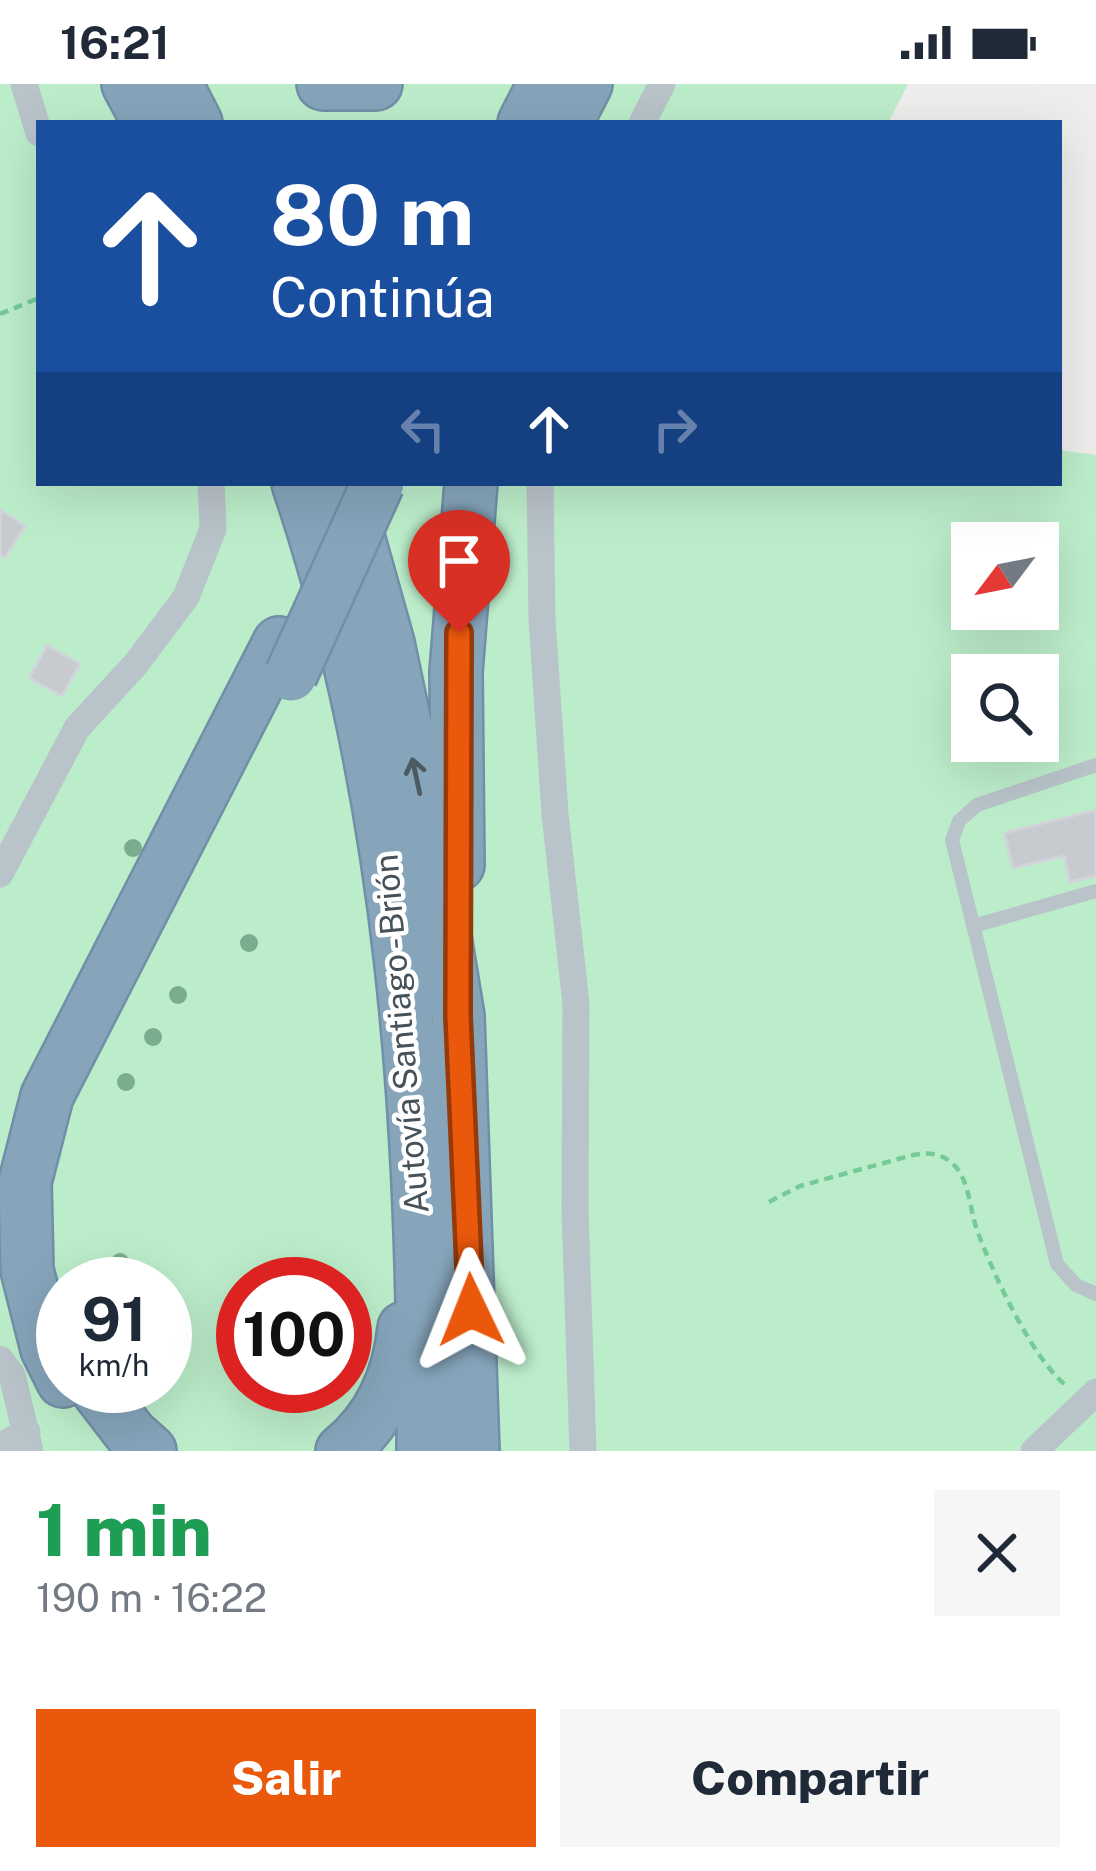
<!DOCTYPE html>
<html lang="es">
<meta charset="utf-8">
<style>
body{margin:0;font-family:"Public Sans",sans-serif;background:#f6f6f7;color:#1f2937;height:100vh;display:flex;flex-direction:column;font-size:45px;white-space:nowrap}
*{box-sizing:border-box;margin:0}
p{font-size:39px;color:#747a83}
.icon{flex:none;width:66px;height:66px;fill:none;stroke:currentColor;stroke-width:2;stroke-linecap:round;stroke-linejoin:round}
.map{position:relative;height:1367px;overflow:hidden}
.panel{display:flex;flex-direction:column;background:#fff;flex:1}
.panel>*{flex:none}
.hud{position:absolute;left:36px;top:36px;width:1026px;height:366px;border-radius:0px;box-shadow:0 12px 48px #0002;background:#1a4fa0;color:#fff;overflow:hidden}
.needle{width:78px;rotate:238deg}
.tools{position:absolute;left:951px;top:438px;display:grid;gap:24px}
.tools a{display:grid;place-items:center;width:108px;height:108px;border-radius:0px;background:#fff;box-shadow:0 12px 48px #0002;font-size:60px}
.speed{position:absolute;left:36px;top:1173px;display:flex;gap:24px;font-size:60px;font-weight:700;text-align:center}
.speed>*{display:grid;place-content:center;width:156px;height:156px;border-radius:50%;background:#fff;box-shadow:0 12px 48px #0002;line-height:1}
.speed small{font-size:30px;font-weight:400}
.speed .limit{border:18px solid #d22;background:#fff;color:#111}
.pin{position:absolute;display:grid;place-items:center;width:102px;height:102px;color:#fff;margin:-123px -51px;border-radius:50% 50% 50% 0;rotate:-45deg;box-shadow:0 0 12px #0007}
.pin .icon{rotate:45deg}
.me{position:absolute;width:132px;margin:-66px;rotate:358deg;stroke-linejoin:round;filter:drop-shadow(0 0 9px #0008)}
.turn{display:flex;align-items:center;gap:42px;height:252px;padding:0 36px;font-size:54px}
.turn .icon{width:156px;height:156px;stroke-width:2.5}
.turn b{display:block;font-size:84px;line-height:102px}
.lanes{display:flex;align-items:center;height:114px;padding:0 36px;background:#0003;justify-content:center;gap:60px;direction:ltr}
.lanes .off{opacity:.35}
.round{display:grid;place-items:center;flex:none;width:126px;height:126px;border-radius:0px;background:#f6f6f7}
.headline{display:flex;align-items:center;justify-content:space-between;height:204px;padding:0 36px}
h1{font-size:72px;font-weight:800;line-height:90px;color:#1e9e55}
.cta{display:flex;gap:24px;margin-top:auto;padding:24px 36px}
.cta a{flex:1;height:138px;border-radius:0px;background:#ea580c;color:#fff;font-size:48px;font-weight:800;line-height:138px;text-align:center}
.cta a+a{background:#f6f6f7;color:#1f2937}
.status{display:flex;justify-content:space-between;align-items:center;height:84px;padding:0 60px;background:#fff;direction:ltr}
.status svg{height:33px;fill:currentColor}
.map>svg:first-child{display:block}
.green{fill:#bcedca;fill-rule:evenodd}
.building{fill:#c7cbd0;stroke:#d1d4d9;stroke-width:3}
.lines{fill:none;stroke-linecap:round;stroke-linejoin:round}
.highway-casing{stroke:#7190a7;stroke-width:56}
.path{stroke:#75ca98;stroke-width:4.5;stroke-dasharray:9 6;stroke-linecap:butt}
.lane{stroke:#b9c3ca;stroke-width:14}
.street{stroke:#b9c3ca;stroke-width:27}
.highway{stroke:#86a5bb;stroke-width:51}
.highway-bridge-casing{stroke:#7190a7;stroke-width:56;stroke-linecap:butt}
.highway-bridge{stroke:#86a5bb;stroke-width:51}
.tree{fill:#7aad8e}
.oneway{stroke:#4c5a64}
.route-casing{stroke:#983908;stroke-width:30}
.route{stroke:#ea580c;stroke-width:21}
.labels{text-anchor:middle;dominant-baseline:central;stroke-width:9;stroke-linejoin:round;paint-order:stroke}
.street-label{font-size:33px;fill:#46525a;stroke:#fff}
</style>
<div class="status"><b>16:21</b><svg viewBox="0 0 49 12"><path d="M0 12V9h3v3zM5 12V6h3v6zM10 12V3h3v9zM15 12V0h3v12zM26 1h20v11H26zM47 4h2v5h-2z"/></svg></div>
<div class="map">
<svg width="1096" height="1367" viewBox="0 0 1096 1367">
<rect width="100%" height="100%" fill="#f0eded"/>
<path class="green" d="M0 0H908L888 39H39V399H1059V366L1096 371V1367H0ZM972 459H1038V525H972ZM972 591H1038V657H972ZM63 1200H165V1302H63ZM243 1200H345V1302H243Z"/>
<path class="building" d="M0 426 25 442 5 474 0 470Z
M47 561 80 580 62 612 29 594Z
M1096 726V792L1070 798 1064 772 1013 784 1004 749Z"/>
<g class="lines">
<defs>
<path id="highway" d="M128 0 149 39
M176 0 196 39
M323 0H376
M524 39 544 0
M566 39 586 0
M298 399C403 710 425 1041 423 1367
M343 399 388 559 426 739 458 932 473 1367
M458 781 456 588 471 399
M63 1297 47 1265 27 1186 25 1098 47 1012 279 559
M94 1302 131 1350 150 1367
M342 1367C380 1336 399 1293 404 1244"/>
</defs>
<use href="#highway" class="highway-casing"/>
<path class="path" d="M0 230 39 214
M769 1118 800 1102 913 1071C929 1068 943 1069 955 1082 969 1097 970 1125 976 1143 991 1186 1033 1277 1068 1303"/>
<path class="lane" d="M1096 681 977 721 959 737 952 756 1057 1180 1076 1201 1096 1210
M973 842 1096 807"/>
<path class="street" d="M24 0 39 49
M642 39 662 0
M540 399 542 536 555 730 576 920 575 1126 583 1367
M0 790 77 644 135 581 186 513 213 445 211 399
M0 1275 12 1291 30 1367
M2 1367 5 1360 27 1348
M1034 1367 1096 1308"/>
<use href="#highway" class="highway"/>
<defs>
<path id="highway-bridge" d="M291 591 378 399"/>
</defs>
<use href="#highway-bridge" class="highway-bridge-casing"/>
<use href="#highway-bridge" class="highway-bridge"/>
</g>
<g class="tree">
<circle cx="133" cy="764" r="9"/>
<circle cx="249" cy="859" r="9"/>
<circle cx="178" cy="911" r="9"/>
<circle cx="153" cy="953" r="9"/>
<circle cx="126" cy="998" r="9"/>
<circle cx="120" cy="1178" r="9"/>
</g>
<defs><path id="oneway-shaft" d="M-6 0H5M1.5-3L5.5 0L1.5 3" fill="none" stroke-width="1.6" stroke-linecap="round" stroke-linejoin="round" transform="scale(3)"/></defs>
<use class="oneway" href="#oneway-shaft" transform="translate(416 692) rotate(-102)"/>
<g class="lines">
<defs>
<path id="route" d="M459 549 458 932 471 1226"/>
</defs>
<use href="#route" class="route-casing"/>
<use href="#route" class="route"/>
</g>
<g class="labels">
<g class="street-label">
<text transform="translate(401 950) rotate(-95)">Autovía Santiago - Brión</text>
</g>
</g>
</svg>
<div class="tools">
<a><svg class="needle" viewBox="-14 -14 28 28"><path d="M0-13l5 13h-10z" fill="#e53935"/><path d="M0 13l5-13h-10z" fill="#747a83"/></svg></a>
<a><svg class="icon" aria-label="search" viewBox="0 0 24 24"><circle cx="10" cy="10" r="6"/><path d="M15 15l6 6"/></svg></a>
</div>
<div class="speed"><div>91<small>km/h</small></div><div class="limit">100</div></div>
<div class="pin" style="left:459px;top:549px;background:#d93025"><svg class="icon" aria-label="arrive" viewBox="0 0 24 24"><path d="M6 21V4h12l-3 4 3 4H6"/></svg></div>
<svg class="me" style="left:471px;top:1226px" viewBox="-20 -20 40 40"><path d="M0-17L14 15 0 8-14 15z" fill="#ea580c" stroke="#fff" stroke-width="4"/></svg>
<div class="hud">
<div class="turn"><svg class="icon" aria-label="ahead" viewBox="0 0 24 24"><path d="M12 20V5M6 11l6-6 6 6"/></svg><div><b>80 m</b>Continúa</div></div>
<div class="lanes"><svg class="icon off" aria-label="left" viewBox="0 0 24 24"><path d="M17 20v-9H6M10 6l-5 5 5 5"/></svg><svg class="icon" aria-label="ahead" viewBox="0 0 24 24"><path d="M12 20V5M6 11l6-6 6 6"/></svg><svg class="icon off" aria-label="right" viewBox="0 0 24 24"><path d="M7 20v-9h11M14 6l5 5-5 5"/></svg></div>
</div>
</div>
<section class="panel">
<div class="headline"><div><h1>1 min</h1><p>190 m · 16:22</p></div><a class="round"><svg class="icon" aria-label="close" viewBox="0 0 24 24"><path d="M6 6l12 12M18 6L6 18"/></svg></a></div>
<div class="cta"><a>Salir</a><a>Compartir</a></div>
</section>
